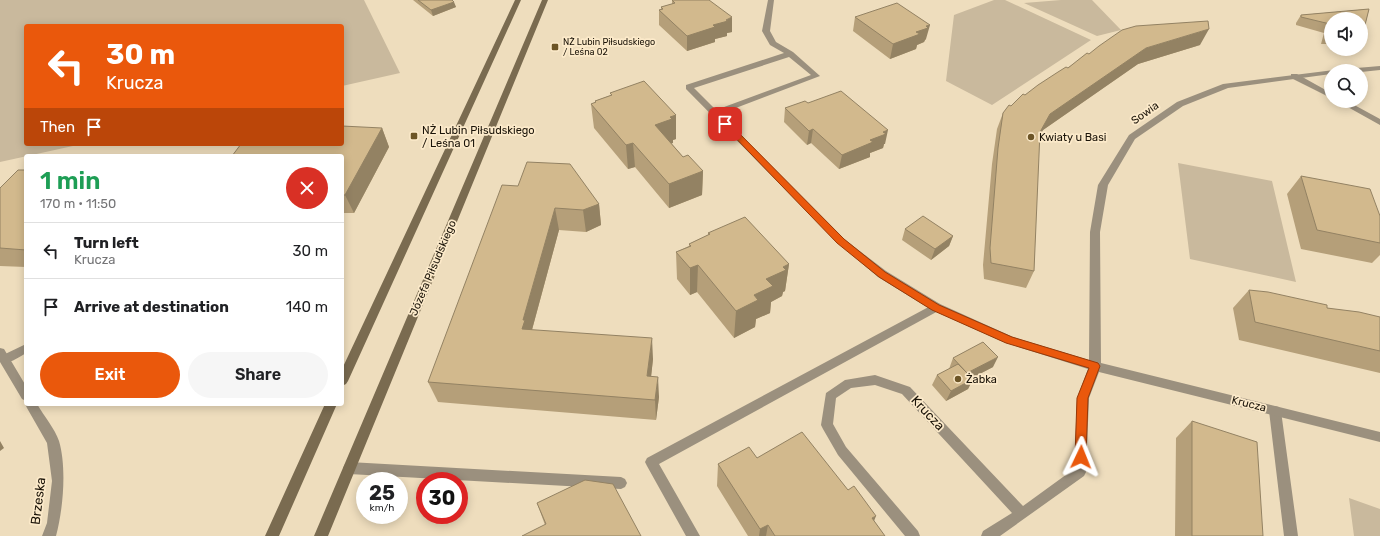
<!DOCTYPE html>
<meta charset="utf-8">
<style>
body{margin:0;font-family:Rubik,sans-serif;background:#f6f6f6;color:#202124;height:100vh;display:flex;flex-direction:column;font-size:15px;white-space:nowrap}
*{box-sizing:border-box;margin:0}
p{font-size:13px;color:#757577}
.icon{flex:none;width:22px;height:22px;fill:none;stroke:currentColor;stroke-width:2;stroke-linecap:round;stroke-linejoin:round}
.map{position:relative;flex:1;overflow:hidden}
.drawer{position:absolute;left:24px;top:154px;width:320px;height:252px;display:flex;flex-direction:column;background:#fff;border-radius:4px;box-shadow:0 2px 10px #0003}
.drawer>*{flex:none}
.hud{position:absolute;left:24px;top:24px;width:320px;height:122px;border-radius:4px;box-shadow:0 2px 10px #0003;background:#ea580c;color:#fff;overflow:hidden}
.buttons{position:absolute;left:1324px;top:12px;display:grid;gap:8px}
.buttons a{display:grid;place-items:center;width:44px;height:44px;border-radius:50%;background:#fff;box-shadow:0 2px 10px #0003;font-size:20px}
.speed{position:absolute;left:356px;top:472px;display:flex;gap:8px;font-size:20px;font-weight:700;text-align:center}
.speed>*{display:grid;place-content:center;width:52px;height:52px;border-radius:50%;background:#fff;box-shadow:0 2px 10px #0003;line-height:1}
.speed small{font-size:10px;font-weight:400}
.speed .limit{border:6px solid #d22;background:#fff;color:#111}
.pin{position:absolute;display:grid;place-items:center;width:34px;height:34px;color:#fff;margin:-17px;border-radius:8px;box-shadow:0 2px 6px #0006}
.me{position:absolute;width:44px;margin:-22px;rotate:2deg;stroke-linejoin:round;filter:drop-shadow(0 0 3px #0008)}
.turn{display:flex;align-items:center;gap:14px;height:84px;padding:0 16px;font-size:18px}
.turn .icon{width:52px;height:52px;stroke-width:2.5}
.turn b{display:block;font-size:28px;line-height:34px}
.then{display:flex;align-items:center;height:38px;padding:0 16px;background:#0003;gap:8px;font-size:15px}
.round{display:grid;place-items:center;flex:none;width:42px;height:42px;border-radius:21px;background:#f6f6f6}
.summary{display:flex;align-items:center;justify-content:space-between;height:68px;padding:0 16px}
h1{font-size:24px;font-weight:600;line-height:30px;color:#1e9e55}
.cta{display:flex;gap:8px;margin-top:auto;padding:8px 16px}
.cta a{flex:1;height:46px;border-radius:24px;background:#ea580c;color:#fff;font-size:16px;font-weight:600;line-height:46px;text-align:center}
.cta a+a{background:#f6f6f6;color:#202124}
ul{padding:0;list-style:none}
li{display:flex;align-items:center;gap:12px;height:56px;padding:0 16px;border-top:1px solid #e0e0e0}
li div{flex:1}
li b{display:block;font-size:15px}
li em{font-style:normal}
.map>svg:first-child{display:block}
.green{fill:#c9b99d}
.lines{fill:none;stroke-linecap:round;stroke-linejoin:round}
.lane{fill:#9b907e;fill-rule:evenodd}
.street{fill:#9b907e;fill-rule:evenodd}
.secondary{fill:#7a6b50;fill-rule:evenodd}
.wall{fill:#b59f79}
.shaded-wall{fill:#938263}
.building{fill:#d2b98d;stroke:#938263}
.route{fill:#ea580c;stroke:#983908}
.poi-dot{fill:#6d5526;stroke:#fceaca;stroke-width:1.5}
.labels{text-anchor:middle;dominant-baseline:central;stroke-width:3.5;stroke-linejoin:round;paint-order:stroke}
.far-poi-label{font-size:9px;fill:#1a1308;stroke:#fceaca;text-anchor:start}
.street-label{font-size:11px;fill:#1a1308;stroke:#fceaca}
.poi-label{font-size:11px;fill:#1a1308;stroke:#fceaca;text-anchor:start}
.near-street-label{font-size:13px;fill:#1a1308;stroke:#fceaca}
</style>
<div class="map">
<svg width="1380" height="536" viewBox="0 0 1380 536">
<rect width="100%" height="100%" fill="#eeddbd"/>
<path class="green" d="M0 0H364L400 73 342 86V26H26V144H82L0 162Z
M994 0H1005L1091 40 992 105 946 81 954 15Z
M1061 0H1092L1121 30 1097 36 1024 3Z
M1178 163 1272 181 1296 282 1190 259Z
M1349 498 1380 509V536H1354Z"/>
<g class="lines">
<path class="lane" d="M1291 74H1297L1331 93V98L1291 78Z
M1337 101H1347L1380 119V125Z
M936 303 940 304 941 307 940 310 659 464 700 536H686L647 466 645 462 647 458Z
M26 344V353C19 357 9 365 1 362V356Z
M1275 406 1279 407 1281 411 1298 536H1284L1269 411 1271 407Z
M349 462 621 477 625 479 627 483 625 487 621 489 349 474 345 472 343 468 345 464Z"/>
<path class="street" d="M768 0H774L770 31 776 42 793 52 820 76 720 114 844 239 886 271 940 304 1013 337 1089 360 1090 232 1098 185 1129 135 1177 102 1223 84 1334 70 1331 71V74L1228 88 1183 106 1135 139 1108 185 1100 232 1101 363 1380 432V442L1099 372 1089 398 1086 472 1084 476 1000 536H981L983 531 1012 513 902 394 875 385 851 388 836 398 833 424 846 447 918 531 920 536H905L838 455 823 429 821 425 826 393 845 380 875 375 910 387 1023 506 1074 469 1077 398 1088 369 1006 343 932 310 878 277 838 243 686 89V85L784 53 770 45 762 31ZM789 57 811 75 716 110 694 88Z
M1380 66V70L1361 72 1341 71 1345 69Z
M0 348 4 349 26 386V401L22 399 0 362Z
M26 402V404H37C44 416 55 429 59 441 67 468 63 510 56 536H42L47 523 52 481 47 443 27 408 25 404Z"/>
<path class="secondary" d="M515 0H521L348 381 346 384 342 386V369Z
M542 0H548L328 536H314Z
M325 404H337L279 536H265Z"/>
</g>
<path class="wall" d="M413 0H452L456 7 433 16Z
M672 0 732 32 727 33V36L715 39V42L687 51 659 25V10L661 9V7L672 4Z
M1369 9 1363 33 1361 36V19H1331V44H1321L1324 33 1296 25V23L1301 15Z
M855 17 926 39 925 40 924 42 917 45 916 49 890 59 853 31Z
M1200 45 1138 64 1043 130 1039 136 1034 271 1026 288 984 279 983 265 992 164 997 129 1003 113 1011 106 1025 95 1089 54Z
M610 93 676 115V139L673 140V143H671L683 157 703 171 702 195 669 208 635 167 628 169 594 128 591 104 595 103V101L611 95Z
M808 103 885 144H884L883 148 870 153V157L839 169 811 143 807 145 784 122 785 108Z
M382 128 389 147 354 213H342V156Z
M26 170V267L0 266V188Z
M1301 176 1380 216V255L1372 263 1301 249 1287 194Z
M518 186 599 204 601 225 586 232 559 230 532 330 653 359 651 376 659 397 656 420 438 402 428 382Z
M905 229 953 236 949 246 931 260 902 240Z
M708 233 789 264 785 291 783 292 782 296 771 302 770 313 756 319 755 327 734 338 697 292 690 295 677 279 676 252 689 246V244L708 235Z
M1249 290 1327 308 1380 317V373L1239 340 1233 308Z
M953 358 993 367 972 378 973 379 968 389 946 401 932 385 937 375 949 369Z
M1192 421 1263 536H1175L1176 438Z
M757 458 848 490 874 521 885 536H748L717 486 718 464Z
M537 503 641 536 545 525Z"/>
<path class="shaded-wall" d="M454 2 456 7 433 16 431 10Z
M732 17V32L727 33V36L715 39V42L687 51V36L726 20Z
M930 25 926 39 925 40 924 42 917 45 916 49 890 59 893 44 926 26Z
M1209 29 1200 45 1138 64 1043 130 1033 148 1040 132 1050 114 1146 48Z
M676 115V139L673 140V143L656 149 655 125 670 117Z
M382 128 389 147 354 213 345 195Z
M813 129 811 143 807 145 809 131Z
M888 130 885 144H884L883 148 870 153V157L839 169 842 155 870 140 883 132Z
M633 143 635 167 628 169 626 145Z
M703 171 702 195 669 208V184Z
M599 204 601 225 586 232 583 210Z
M555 208 559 230 530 337 522 329 523 320Z
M953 236 949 246 931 260 935 249Z
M789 264 785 291 783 292 782 296 771 302 770 313 756 319 755 327 734 338 736 311 766 279 783 267Z
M698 265 697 292 690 295V268Z
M652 338 653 359 649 396 647 376Z
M998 357 993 367 962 383 967 373Z
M658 377 659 397 656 420 655 400Z
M973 379 968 389 946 401 951 391Z
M0 441 4 448 0 451Z
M876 516 868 536 872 518Z
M768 525 766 536H759L760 529Z"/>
<path class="building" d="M418 0H452L454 2 431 10Z
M672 0H709L732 17 726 20 728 21 713 25 715 27 687 36 659 10 663 9 661 7 675 3Z
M897 3 930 25 926 26 928 28 916 32 920 34 893 44 855 17Z
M1369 9 1363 33H1361V19H1331V36H1327L1330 24 1301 17V15Z
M1208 21 1209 29 1146 48 1050 114 1040 132 1034 271 991 263 990 248 998 148 1003 113 1009 105 1011 106 1023 94 1025 95 1038 85 1058 72 1066 67 1068 68 1087 53 1089 54 1099 46 1122 30 1136 26Z
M644 81 676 115 670 117 672 119 655 125 683 157 688 155 703 171 669 184 633 143 626 145 591 104 596 102 595 101 612 95 610 93Z
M841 91 888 130 883 132 886 134 870 140 873 142 842 155 813 129 809 131 785 108 805 101 808 103Z
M342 126 382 128 345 195H342V156H232L241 144H342Z
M527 162 570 164 599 204 583 210 555 208 523 320H525L522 329 652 338 647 376 658 377 655 400 428 382 502 185 518 186Z
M18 170H26V250L0 248V188Z
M1301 176 1370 189 1380 216V243L1317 230Z
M923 216 953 236 935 249 905 229Z
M745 217 789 264 783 267 786 270 766 279 773 286 754 295 758 300 736 311 698 265 690 268 676 252 691 246 689 244 710 234 708 233Z
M1249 290 1268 292 1327 305V308L1359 312 1380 317V351L1255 322Z
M983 342 998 357 967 373 953 358Z
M958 364 973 379 951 391 937 375Z
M1192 421 1257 442 1263 536H1192Z
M802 432 848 490 854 486 876 516 872 518 885 536H775L768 525 760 529 718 464 749 447 757 458Z
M585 480 613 484 641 536H522L546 524 537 503Z"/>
<path class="route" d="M725 121 728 122 844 239 885 272 939 305 1012 337 1098 363 1100 366 1088 398 1086 457 1085 460 1081 462 1077 460 1075 457 1077 398 1089 368 1006 343 932 310 879 277 837 243 723 125V122Z"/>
<g class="poi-dot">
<rect x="551" y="43" width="8" height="8" rx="2"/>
<rect x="410" y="132" width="8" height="8" rx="2"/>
<circle cx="1031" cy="137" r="4"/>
<circle cx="958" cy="379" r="4"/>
</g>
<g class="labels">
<g class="far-poi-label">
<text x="563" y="42">NŻ Lubin Piłsudskiego<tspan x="563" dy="10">/ Leśna 02</tspan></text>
</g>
<g class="street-label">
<text transform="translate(1145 113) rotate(-35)">Sowia</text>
<text transform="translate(433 268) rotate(-67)">Józefa Piłsudskiego</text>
<text transform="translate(1249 404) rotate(14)">Krucza</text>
</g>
<g class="poi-label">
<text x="422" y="130">NŻ Lubin Piłsudskiego<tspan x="422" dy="13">/ Leśna 01</tspan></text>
<text x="1039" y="137">Kwiaty u Basi</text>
<text x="966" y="379">Żabka</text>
</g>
<g class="near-street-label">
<text transform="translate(928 413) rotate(47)">Krucza</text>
<text transform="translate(38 501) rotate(-83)">Brzeska</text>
</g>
</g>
</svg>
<div class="buttons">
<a><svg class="icon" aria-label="sound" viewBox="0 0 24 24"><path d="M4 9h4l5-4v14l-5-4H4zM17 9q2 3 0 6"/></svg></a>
<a><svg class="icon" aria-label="search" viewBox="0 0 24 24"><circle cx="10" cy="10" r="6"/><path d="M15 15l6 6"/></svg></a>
</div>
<div class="speed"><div>25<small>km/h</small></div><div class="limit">30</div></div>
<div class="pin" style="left:725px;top:124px;background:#d93025"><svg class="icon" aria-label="arrive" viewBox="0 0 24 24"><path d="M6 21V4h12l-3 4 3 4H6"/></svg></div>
<svg class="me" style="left:1081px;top:457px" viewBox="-20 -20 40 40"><path d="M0-17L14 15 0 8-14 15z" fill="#ea580c" stroke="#fff" stroke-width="4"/></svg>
<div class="hud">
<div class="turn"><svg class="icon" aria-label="left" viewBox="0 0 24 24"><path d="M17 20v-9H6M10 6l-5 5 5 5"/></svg><div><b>30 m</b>Krucza</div></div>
<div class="then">Then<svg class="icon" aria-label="arrive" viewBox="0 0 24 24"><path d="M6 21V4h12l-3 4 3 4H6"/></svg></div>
</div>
<section class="drawer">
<div class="summary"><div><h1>1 min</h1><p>170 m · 11:50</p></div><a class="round" style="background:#d93025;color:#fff"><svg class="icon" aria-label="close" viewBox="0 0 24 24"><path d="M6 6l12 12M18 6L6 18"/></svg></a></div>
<ul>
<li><svg class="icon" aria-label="left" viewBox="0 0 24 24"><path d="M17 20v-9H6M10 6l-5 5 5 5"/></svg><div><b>Turn left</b><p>Krucza</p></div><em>30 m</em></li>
<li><svg class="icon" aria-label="arrive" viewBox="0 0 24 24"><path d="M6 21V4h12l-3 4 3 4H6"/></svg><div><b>Arrive at destination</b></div><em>140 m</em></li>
</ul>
<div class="cta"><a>Exit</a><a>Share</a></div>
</section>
</div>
